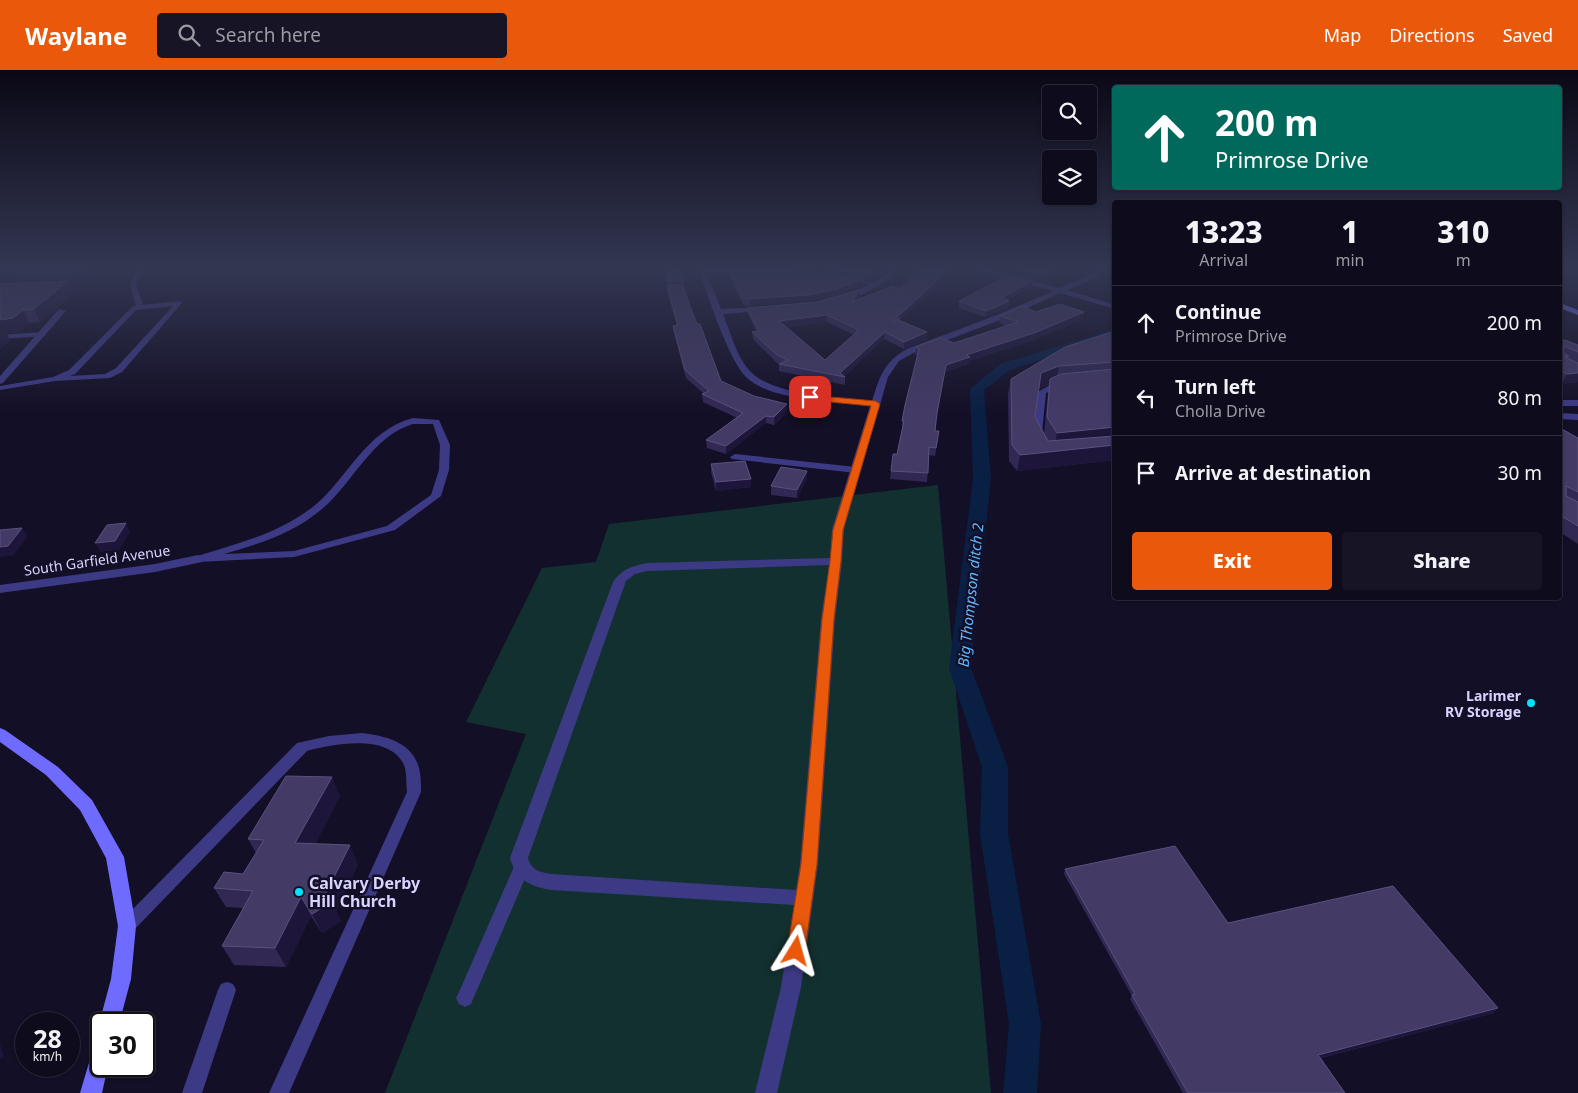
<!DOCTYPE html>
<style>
body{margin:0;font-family:"Noto Sans",sans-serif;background:#171425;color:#f1f3f6;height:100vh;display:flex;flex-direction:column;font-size:19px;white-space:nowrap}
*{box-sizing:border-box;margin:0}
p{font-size:16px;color:#9b9ba3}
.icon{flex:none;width:28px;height:28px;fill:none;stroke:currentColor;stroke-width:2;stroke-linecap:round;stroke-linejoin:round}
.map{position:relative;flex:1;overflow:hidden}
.panel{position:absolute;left:1112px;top:130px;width:450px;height:400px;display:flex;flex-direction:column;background:#0e0b1c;border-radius:5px;box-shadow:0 1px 4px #0004,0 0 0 1px #2e2b3b}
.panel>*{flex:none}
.top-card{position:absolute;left:1112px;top:15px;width:450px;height:105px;border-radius:5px;box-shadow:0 1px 4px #0004,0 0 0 1px #2e2b3b;background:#00695c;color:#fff;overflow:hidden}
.fabs{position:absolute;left:1042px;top:15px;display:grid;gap:10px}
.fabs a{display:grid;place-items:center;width:55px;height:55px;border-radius:5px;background:#0e0b1c;box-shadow:0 1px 4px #0004,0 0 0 1px #2e2b3b;font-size:25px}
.speed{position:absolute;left:15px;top:942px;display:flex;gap:10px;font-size:25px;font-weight:700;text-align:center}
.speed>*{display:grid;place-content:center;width:65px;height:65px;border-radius:50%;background:#0e0b1c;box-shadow:0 1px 4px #0004,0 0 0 1px #2e2b3b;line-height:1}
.speed small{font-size:12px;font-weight:400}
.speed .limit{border:2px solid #111;border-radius:8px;background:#fff;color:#111}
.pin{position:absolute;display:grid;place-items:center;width:42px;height:42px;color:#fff;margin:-21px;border-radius:10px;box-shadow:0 2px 8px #0006}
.me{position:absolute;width:55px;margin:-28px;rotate:8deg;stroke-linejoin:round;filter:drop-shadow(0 0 4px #0008)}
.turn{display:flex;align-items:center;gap:18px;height:105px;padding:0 20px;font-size:22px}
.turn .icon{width:65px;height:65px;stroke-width:2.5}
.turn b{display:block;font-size:35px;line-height:42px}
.eta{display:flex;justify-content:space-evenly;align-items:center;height:85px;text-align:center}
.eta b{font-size:30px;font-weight:800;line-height:35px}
.action{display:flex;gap:10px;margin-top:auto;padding:10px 20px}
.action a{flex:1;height:58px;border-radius:5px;background:#ea580c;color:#fff;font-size:20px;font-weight:800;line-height:58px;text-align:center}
.action a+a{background:#171425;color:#f1f3f6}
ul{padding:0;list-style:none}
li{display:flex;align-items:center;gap:15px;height:75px;padding:0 20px;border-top:1px solid #2e2b3b}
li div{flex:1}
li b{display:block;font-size:19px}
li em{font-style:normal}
header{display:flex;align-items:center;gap:30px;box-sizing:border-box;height:70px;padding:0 25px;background:#ea580c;color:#fff}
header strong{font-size:24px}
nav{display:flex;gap:28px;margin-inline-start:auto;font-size:18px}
.search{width:350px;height:45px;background:#171425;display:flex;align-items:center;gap:12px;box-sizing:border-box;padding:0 18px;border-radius:5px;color:#9b9ba3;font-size:19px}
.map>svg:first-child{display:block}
.green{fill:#12302f}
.water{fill:#0a1f44}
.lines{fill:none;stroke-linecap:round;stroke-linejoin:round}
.canal{fill:#0a1f44;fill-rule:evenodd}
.lane{fill:#3d3a85;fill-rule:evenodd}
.street{fill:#3d3a85;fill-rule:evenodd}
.secondary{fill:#6f6bff;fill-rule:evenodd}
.wall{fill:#312854;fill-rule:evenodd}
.shaded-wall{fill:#1d163a}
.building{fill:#433a66;stroke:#5a527e;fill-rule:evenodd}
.route{fill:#ea580c;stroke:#983908}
.poi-dot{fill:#00e5ff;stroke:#130f26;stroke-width:2}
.labels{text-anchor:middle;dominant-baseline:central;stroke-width:5;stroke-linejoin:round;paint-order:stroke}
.street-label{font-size:14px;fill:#d9d4ff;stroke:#130f26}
.poi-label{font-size:14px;font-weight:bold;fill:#d9d4ff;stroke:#130f26;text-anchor:end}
.water-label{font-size:15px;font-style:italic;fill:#62b6ff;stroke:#130f26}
.near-poi-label{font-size:16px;font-weight:bold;fill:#d9d4ff;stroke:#130f26;text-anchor:start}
</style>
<header>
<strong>Waylane</strong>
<div class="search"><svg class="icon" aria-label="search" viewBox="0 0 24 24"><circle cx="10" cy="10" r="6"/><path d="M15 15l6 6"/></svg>Search here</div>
<nav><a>Map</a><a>Directions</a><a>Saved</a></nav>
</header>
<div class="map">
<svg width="1578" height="1023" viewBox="0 0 1578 1023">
<rect width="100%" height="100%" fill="#130f26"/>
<path class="green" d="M938 415 991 1023H385L526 664 466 652 542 498 596 492 609 454Z"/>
<path class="water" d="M0 199H91L83 206 64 210 0 207Z"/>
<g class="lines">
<path class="canal" d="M1115 259V267L1010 300 984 320 991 409 971 598 1008 697V764L1041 954 1037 1023H1003L1009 954 980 764 982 697 949 598 973 409 970 319 1000 294Z"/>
<path class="lane" d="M139 199H145L136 214 143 235 179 231 182 233 122 302 110 308 55 311 0 320V316L53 307 69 300 132 237 136 236 130 214ZM173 236 116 298 105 304 70 306 75 304 136 240Z
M700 199H744L745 201 742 203H702L699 201Z
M848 206 879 214 880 215 877 217 846 209 845 208Z
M42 262H45V266L0 269V265Z
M1053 313H1063L1067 315 1046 323 1042 363 1045 368 1041 371 1038 370 1034 363 1038 322Z
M413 348 439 350 450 375 449 400 441 426 395 460 294 487 198 492 193 489 194 487C236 474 279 464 314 436 349 407 365 361 413 348ZM413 354H433L440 375 439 400 431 425 387 456 294 481 224 484C259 474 294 463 322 439 353 413 372 366 413 354Z
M735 384 856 397 861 400 856 403 732 389 730 387Z
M362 663C386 666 412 672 419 698 421 706 421 714 421 722L289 1023H269L407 722C406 713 407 703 404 695 389 663 334 674 307 681L133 861 127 863 121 861 119 856 121 851 297 673 329 666Z
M521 792 527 794 529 799 471 934 465 937 459 934 456 928 459 922 513 799 515 794Z
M227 912 233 914 236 920 202 1023H182L218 920 221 914Z"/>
<path class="street" d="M698 199H705L721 239 763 237 767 239 763 241 723 244C731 263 737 289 752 303 776 326 840 327 872 331 880 306 883 293 907 279L1002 243 1053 221 971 199H985L1059 218 1092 203 1096 199H1103L1098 207 1067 220 1115 235V239L1060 223 1008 247 913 283 899 291 888 307 844 459 842 491 835 549 818 794 801 917 777 1023H755L781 917 794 835 551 820C530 816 516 810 510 788L613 512C622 499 632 496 647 493L830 488 832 459 870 336C837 332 770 331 746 307 728 289 708 225 698 199ZM829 495 821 549 800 794 796 820 551 804C539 802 531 800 528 788L626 511 635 504 647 501Z
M892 199H900C890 209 852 235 840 227L872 214Z
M59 239 66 241 3 313 0 314V306Z
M1560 330H1578V336H1560Z
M1560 343 1578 344V350L1560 349Z
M198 485 202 486 204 489 202 492 155 502 0 523V515L155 494Z"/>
<path class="secondary" d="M1560 233 1578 240V245L1560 238Z
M0 658 5 660 58 697 92 730 124 787 136 856 131 909 119 954H101V960L99 954 111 909 118 856 106 788 80 740 46 705 0 672Z
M101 973V996H108L102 1023H80L94 976Z"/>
</g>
<path class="wall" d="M665 199H680L684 211V214H683L691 239 721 311 787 342 774 355 766 353 726 384 707 378 706 370 737 348 703 332 702 324 703 323 686 308 674 263 673 256H677L667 222V215H668Z
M728 199H759L863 209V216L836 225 808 231 744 236 728 205Z
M814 199H875L869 210Z
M1019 199H1063L1041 212 1019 206Z
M946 207 900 250V251L927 270 904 279 884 269 844 306 845 307V315L779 301V294L777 293 753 269 752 262 756 261 748 244 747 238 817 232 859 220V227L857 230 899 219ZM827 252 854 265 825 290 787 257Z
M0 214 74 223 40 252 29 253 20 262 6 263 10 270 0 279Z
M1031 217 1007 230 1009 231 1008 238 985 247 959 238V231Z
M1036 242H1084L1083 249 1033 270 969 291V294L945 302 936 351 935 361 938 369 935 386 929 385 927 412 890 409 893 384H897L902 359V351L918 286 915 284 916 277 954 273 1007 256 999 253 1000 246Z
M1115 261V390L1017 401 1009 391 1008 324 1011 309ZM1050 314 1048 324 1044 363 1048 371 1035 347 1039 318Z
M1560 271 1578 275V312L1562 314 1560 313Z
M1560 358 1578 368V474L1560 462Z
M711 394 751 417 716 421 711 402Z
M807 409 797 428 771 425V416Z
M340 726 315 774 358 794 336 841 341 851 322 863 311 846 286 897 234 895 222 876 243 838 226 837 214 818 243 804 256 783 248 769Z
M1065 799 1228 853 1494 943 1321 988 1345 1023H1183L1130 929 1132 926 1064 804Z"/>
<path class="shaded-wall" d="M873 199H875L869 210V206Z
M1052 199H1063L1041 212 1042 205Z
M947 201 946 207 900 250V255L893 251Z
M863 209V216L836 225 808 231 750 236V229Z
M68 211 74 223 40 252 34 239Z
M684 211V214L668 215V212Z
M1032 211 1031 217 1000 235 1001 228Z
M859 220V227L852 239V232Z
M1009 231 1008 238 985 247 986 241Z
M23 240 29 253 20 262 6 263 10 270 0 279V250Z
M1084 242 1083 249 1033 270 969 291V294L945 302 936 351 946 295 966 285Z
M827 245V252L779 258V251Z
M885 262 884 269 844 307 840 303Z
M927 262V270L904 279V272Z
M1059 296 1056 311 1038 318 1041 303Z
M1578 303V312L1562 314 1567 304Z
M787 334V342L774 355V347Z
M766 346V353L726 384V376Z
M1115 357V372L1054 379 1057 363Z
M1115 375V390L1017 401 1020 385Z
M807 401V409L797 428V420Z
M751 409V417L716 421V412Z
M126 453 130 462 119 480 100 482 95 473Z
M22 458 28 466 14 485 0 487V477Z
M332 707 340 726 305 793 295 773Z
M350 775 358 794 336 841 341 851 322 863 312 844 326 823Z
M301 827 311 846 286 897 275 878Z
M1498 938 1494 943 1315 989 1318 985Z
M0 974 4 987 0 989Z"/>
<path class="building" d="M665 199H680L684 211 668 212Z
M728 199H759L812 202 863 209 837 219 809 225 743 229Z
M835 199H873L869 206Z
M920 199H940L947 201 893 251 900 248 898 250 927 262 904 272 885 262 840 303 845 307 779 294 788 290 777 285 752 262 759 261 747 238 817 232 859 220 852 232 892 216 899 219ZM827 245 859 260 825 290 779 251Z
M1020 199H1052L1042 205Z
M1009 205 1032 211 1001 228 1009 231 986 241 959 231Z
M68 211 34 239 23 240 13 248 0 250V214Z
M682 214 691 239 697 254H700L721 311 754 326 787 334 774 347 766 346 726 376 706 370 743 343 702 324 709 321 685 300 673 256 678 255 667 215Z
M1060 234 1084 242 1034 263 966 285 970 287 946 295 937 343 935 361H939L936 378 929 377 928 403 891 401 893 384H897L904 351H902L905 335 919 279 916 277 940 268 954 273 1018 252 1000 246 1022 236 1036 242Z
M1115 261V292L1059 296 1041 303 1035 347 1048 371 1115 366V375L1020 385 1012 375 1011 309 1065 277Z
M1565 270 1578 275V282L1564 276 1563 283 1569 286 1565 287 1578 293V303L1567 304 1560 301V271Z
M1115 299V357L1057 363 1047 347 1050 309 1061 304Z
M1560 358 1578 368V422L1566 416V426L1578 432V456L1560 445Z
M745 391 751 409 716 412 711 394Z
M781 397 807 401 797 420 771 416Z
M126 453 115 471 95 473 107 455Z
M22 458 8 476 0 477V460Z
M286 706 332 707 295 773 350 775 326 823 332 832 312 844 301 827 275 878 222 876 253 821 214 818 224 802 243 804 264 770 248 769Z
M1175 776 1228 853 1393 816 1498 938 1318 985 1345 1023H1188L1132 925 1135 924 1065 799Z"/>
<linearGradient id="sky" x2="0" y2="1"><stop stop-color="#0a0815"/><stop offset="0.58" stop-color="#333752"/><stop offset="1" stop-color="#333752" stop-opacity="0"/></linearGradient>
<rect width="1578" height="343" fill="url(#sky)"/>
<path class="route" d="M808 325 876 331 880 334 843 460 841 491 834 549 817 794 805 881 802 887 796 889 790 887 787 881 801 794 822 549 830 491 833 460 871 336 810 330 806 327Z"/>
<g class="poi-dot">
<circle cx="1531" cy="633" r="5"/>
<circle cx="299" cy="822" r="5"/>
</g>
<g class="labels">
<g class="street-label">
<text transform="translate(97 490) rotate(-8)">South Garfield Avenue</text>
</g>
<g class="poi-label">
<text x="1521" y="625">Larimer<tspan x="1521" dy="16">RV Storage</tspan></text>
</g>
<g class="water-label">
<text transform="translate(970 525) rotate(-84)">Big Thompson ditch 2</text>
</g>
<g class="near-poi-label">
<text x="309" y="813">Calvary Derby<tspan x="309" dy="18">Hill Church</tspan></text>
</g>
</g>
</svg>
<div class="fabs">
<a><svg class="icon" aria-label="search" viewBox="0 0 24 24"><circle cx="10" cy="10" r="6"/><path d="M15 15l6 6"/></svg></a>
<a><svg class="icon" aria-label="layers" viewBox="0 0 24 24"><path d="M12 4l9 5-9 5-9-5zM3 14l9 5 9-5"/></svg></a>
</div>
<div class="speed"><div>28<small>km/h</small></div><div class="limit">30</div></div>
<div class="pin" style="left:810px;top:327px;background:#d93025"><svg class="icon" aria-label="arrive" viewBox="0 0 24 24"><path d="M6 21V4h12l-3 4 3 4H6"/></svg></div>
<svg class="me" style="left:796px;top:881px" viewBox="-20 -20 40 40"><path d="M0-17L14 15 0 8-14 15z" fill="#ea580c" stroke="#fff" stroke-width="4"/></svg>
<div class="top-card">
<div class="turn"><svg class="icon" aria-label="ahead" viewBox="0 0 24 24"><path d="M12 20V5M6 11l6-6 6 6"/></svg><div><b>200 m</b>Primrose Drive</div></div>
</div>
<section class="panel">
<div class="eta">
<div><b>13:23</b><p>Arrival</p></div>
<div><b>1</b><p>min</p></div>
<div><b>310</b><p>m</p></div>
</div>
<ul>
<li><svg class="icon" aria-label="ahead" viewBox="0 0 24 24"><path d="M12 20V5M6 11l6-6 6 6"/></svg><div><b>Continue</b><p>Primrose Drive</p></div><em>200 m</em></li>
<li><svg class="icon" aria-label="left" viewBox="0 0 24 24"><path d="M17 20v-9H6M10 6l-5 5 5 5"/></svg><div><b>Turn left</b><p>Cholla Drive</p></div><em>80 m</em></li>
<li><svg class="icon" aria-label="arrive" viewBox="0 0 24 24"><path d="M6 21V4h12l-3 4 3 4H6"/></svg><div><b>Arrive at destination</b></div><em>30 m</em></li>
</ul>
<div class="action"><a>Exit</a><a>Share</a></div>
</section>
</div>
